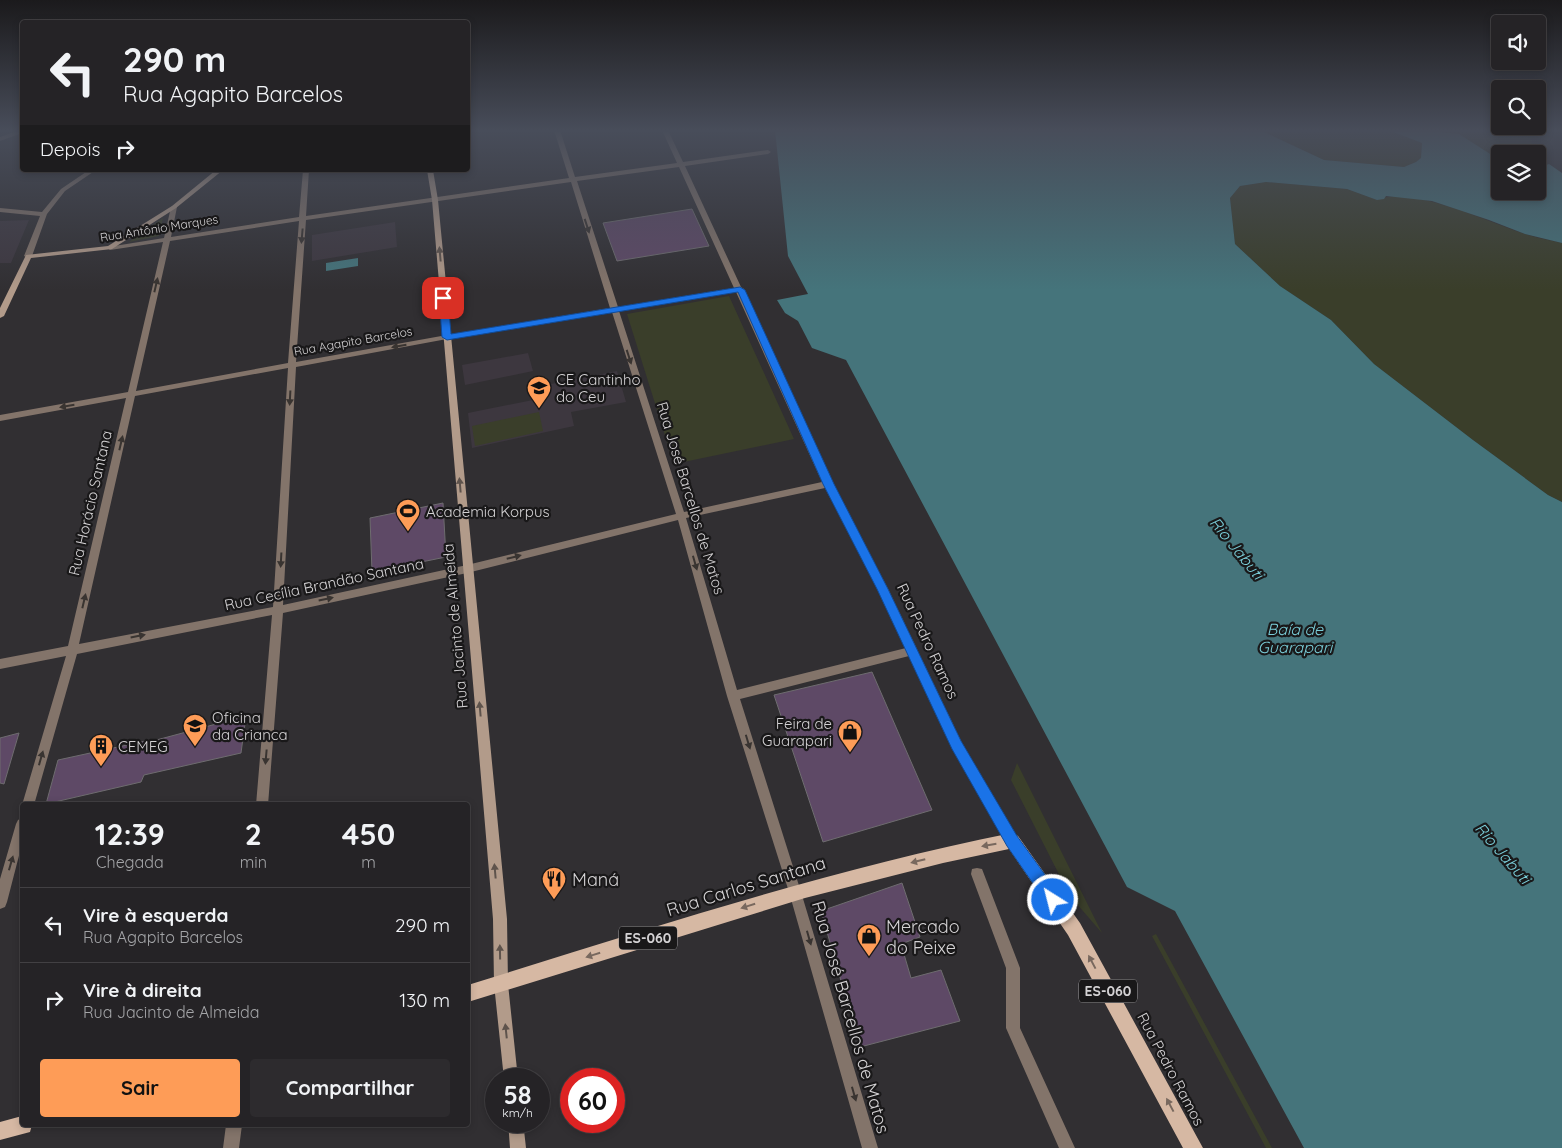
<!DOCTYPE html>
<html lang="pt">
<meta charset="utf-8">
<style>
body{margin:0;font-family:Quicksand,sans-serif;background:#2d2b2e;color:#f1f3f6;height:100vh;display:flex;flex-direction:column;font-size:19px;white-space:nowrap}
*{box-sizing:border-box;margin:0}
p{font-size:16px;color:#a3a4a7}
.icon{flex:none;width:28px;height:28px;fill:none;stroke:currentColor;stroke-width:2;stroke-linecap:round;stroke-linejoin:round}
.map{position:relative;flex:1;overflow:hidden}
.details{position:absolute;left:20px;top:802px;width:450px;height:325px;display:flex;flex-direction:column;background:#252326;border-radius:5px;box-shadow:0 2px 8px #0003,0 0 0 1px #424043}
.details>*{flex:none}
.top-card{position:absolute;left:20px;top:20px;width:450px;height:152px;border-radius:5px;box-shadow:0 2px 8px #0003,0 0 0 1px #424043;background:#252326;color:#f1f3f6;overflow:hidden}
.fabs{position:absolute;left:1491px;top:15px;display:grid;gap:10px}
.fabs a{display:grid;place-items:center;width:55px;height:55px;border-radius:5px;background:#252326;box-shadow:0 2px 8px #0003,0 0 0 1px #424043;font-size:25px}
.speed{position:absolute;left:485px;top:1068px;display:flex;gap:10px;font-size:25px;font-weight:700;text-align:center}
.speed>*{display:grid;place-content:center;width:65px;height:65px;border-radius:50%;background:#252326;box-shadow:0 2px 8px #0003,0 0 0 1px #424043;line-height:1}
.speed small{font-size:12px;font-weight:400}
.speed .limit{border:8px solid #d22;background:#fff;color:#111}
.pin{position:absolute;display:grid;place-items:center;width:42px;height:42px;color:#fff;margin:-21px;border-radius:10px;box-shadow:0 2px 8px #0006}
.me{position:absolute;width:55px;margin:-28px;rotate:324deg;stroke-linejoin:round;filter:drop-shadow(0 0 4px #0008)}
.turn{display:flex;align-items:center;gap:18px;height:105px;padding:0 20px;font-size:22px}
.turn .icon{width:65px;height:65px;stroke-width:2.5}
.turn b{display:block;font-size:35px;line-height:42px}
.then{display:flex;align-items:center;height:48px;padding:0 20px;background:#0003;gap:10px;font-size:19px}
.eta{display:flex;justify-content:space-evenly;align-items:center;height:85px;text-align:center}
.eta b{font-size:30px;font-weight:700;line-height:35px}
.button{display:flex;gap:10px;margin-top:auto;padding:10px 20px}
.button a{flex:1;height:58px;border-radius:5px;background:#fe9c57;color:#111;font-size:20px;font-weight:700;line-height:58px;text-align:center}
.button a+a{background:#2d2b2e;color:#f1f3f6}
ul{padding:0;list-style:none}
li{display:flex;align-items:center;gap:15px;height:75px;padding:0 20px;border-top:1px solid #424043}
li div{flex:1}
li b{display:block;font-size:19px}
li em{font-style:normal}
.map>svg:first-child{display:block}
.built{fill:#3d373f}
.green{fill:#3a3e2a}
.water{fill:#45747b}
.building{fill:#5e4966;stroke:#6e6c6f}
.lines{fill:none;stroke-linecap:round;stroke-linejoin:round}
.street{fill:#83746a;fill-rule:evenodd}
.secondary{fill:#b29b8a;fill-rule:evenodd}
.primary{fill:#d6b8a3;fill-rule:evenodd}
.oneway{fill:#393431}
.oneway2{fill:#5e534c}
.oneway3{fill:#78685e}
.route{fill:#1a73e8;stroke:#114b97}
.labels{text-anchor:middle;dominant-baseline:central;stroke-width:4.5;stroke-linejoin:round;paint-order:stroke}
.far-street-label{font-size:12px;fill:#d4d2d4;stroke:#191819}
.shield{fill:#191819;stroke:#9c9a9c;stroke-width:1}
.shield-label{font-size:14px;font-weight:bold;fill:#d4d2d4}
.poi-label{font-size:15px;fill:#d4d2d4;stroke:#191819;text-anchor:start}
.street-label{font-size:15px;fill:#d4d2d4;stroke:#191819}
.water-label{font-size:16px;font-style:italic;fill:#7aced9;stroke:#191819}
.near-poi-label{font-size:18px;fill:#d4d2d4;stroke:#191819;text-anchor:start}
.near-street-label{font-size:18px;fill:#d4d2d4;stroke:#191819}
</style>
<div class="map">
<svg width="1562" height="1148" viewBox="0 0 1562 1148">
<rect width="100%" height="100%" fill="#312f32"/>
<path class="built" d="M29 220 11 263H0V221Z
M395 222 397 247 312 261V235Z
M528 353 533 371 465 385 462 365Z
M617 371 626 402 571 412 574 426 472 448 468 413 548 397 546 385Z"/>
<path class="green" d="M1260 130H1388L1422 143 1421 158 1416 162 1404 167 1324 160Z
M1419 130H1529L1534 154H1500V161L1459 134Z
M1266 182 1347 189 1377 200C1411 185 1490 223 1525 234 1537 238 1550 240 1562 243V502L1548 495 1473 440 1374 364 1331 320 1280 286 1235 244 1230 198 1240 186Z
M163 218 159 236 129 242Z
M729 296 794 439 674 464 627 314Z
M539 412 543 431 475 446 472 426Z
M1017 763 1102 933 1070 896 1011 780Z
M1156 934 1272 1148H1266L1152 936Z"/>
<path class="water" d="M775 130H1260L1324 160 1404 167 1416 162 1421 158 1422 143 1388 130H1419L1459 134 1498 159 1500 191H1538V168L1549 164 1562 173V243L1525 234 1489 220 1432 201 1386 196 1384 199 1377 200 1347 189 1266 182 1240 186 1230 198 1235 244 1280 286 1331 320 1374 364 1473 440 1548 495 1562 502V1148H1304L1175 911 1127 887 846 360 812 348 798 321 785 313 777 300 808 294 788 256Z
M358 258V266L326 271V263Z"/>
<path class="building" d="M692 209 709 246 617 261 603 223Z
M443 503 446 557 372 572 370 518Z
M872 672 932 810 823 842 774 695Z
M246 716 241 753 144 775 141 782 46 804 58 760 150 740 149 742Z
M19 733 4 784 0 783V738Z
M902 883 920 937 901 944 911 978 941 970 960 1021 860 1047 821 911Z"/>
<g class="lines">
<path class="street" d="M20 130H22V133L0 141V137Z
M554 130H560L575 177 677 163 662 130H668L683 162 768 150 771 152 768 154 685 166 741 287 744 289 743 291 833 484 888 589 961 741 1018 841 1016 845 1012 847 1008 845 953 749 909 656 740 699 801 892 878 1148H862L789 892 727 696 678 520 467 573 283 613 268 805H256L272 615 77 654 34 805H22V806V805L66 656 0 669V659L68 646 126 398 0 421V415L128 392 163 242 110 250 107 248 108 247 164 238 171 207 174 205 177 207 171 237 299 217 303 170H309L306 216 569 178ZM679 167 734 288 618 307 577 181ZM571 182 610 308 447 335 296 362 306 220ZM299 221 288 363 136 391 170 241ZM736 292 822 482 684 512 619 311ZM612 312 676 514 467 565 283 605 296 367 447 339ZM288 368 273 607 79 644 135 396ZM825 488 878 589 906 648 737 690 686 518Z
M89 170H96L65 191 47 214 32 256 26 257 24 256 40 216 0 212V208L42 212 61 189Z
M22 818V844L7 902 5 907 0 909V879L16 824 18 820Z
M977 868 982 869 1020 968V1028L1075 1148H1059L1006 1028V968L971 874 972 869Z
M226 1125H242L239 1148H223Z"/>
<path class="secondary" d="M216 170H223L176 208 112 249 31 258 4 316 0 318V308L26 255 108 246 172 206Z
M427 170H433L438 200 507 919 508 984 518 1079H504L494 984 493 919 432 200Z
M508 1121H523L526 1148H510Z"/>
<path class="primary" d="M1012 833 1018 836 1080 923 1203 1148H1183L1068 935 1009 849 943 863 805 898 468 1002V985C648 929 827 870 1012 833Z
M22 1116V1125H32L30 1132 0 1140V1122Z"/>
</g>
<defs><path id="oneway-solid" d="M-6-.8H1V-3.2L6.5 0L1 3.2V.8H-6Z" transform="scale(1.25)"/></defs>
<g class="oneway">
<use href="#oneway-solid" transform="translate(587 226) rotate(72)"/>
<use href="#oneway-solid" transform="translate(302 236) rotate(95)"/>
<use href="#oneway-solid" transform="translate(156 285) rotate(-77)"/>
<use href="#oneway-solid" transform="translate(399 346) rotate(170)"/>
<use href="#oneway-solid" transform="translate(629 357) rotate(72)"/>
<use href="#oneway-solid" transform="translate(290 398) rotate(93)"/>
<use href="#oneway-solid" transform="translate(67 406) rotate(170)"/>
<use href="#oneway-solid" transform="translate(121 443) rotate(-77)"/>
<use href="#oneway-solid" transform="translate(514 557) rotate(-14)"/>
<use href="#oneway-solid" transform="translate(281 560) rotate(93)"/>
<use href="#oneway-solid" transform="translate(695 563) rotate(74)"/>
<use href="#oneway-solid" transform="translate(326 599) rotate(-12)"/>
<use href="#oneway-solid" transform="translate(84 601) rotate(-77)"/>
<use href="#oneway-solid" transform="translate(138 636) rotate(-11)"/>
<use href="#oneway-solid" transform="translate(748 742) rotate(73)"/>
<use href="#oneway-solid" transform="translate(266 757) rotate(95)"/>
<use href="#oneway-solid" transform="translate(41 758) rotate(-74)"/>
<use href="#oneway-solid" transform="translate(11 863) rotate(-74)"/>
<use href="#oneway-solid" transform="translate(809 938) rotate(74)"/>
<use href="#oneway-solid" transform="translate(854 1094) rotate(74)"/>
</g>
<g class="oneway2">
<use href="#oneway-solid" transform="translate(440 254) rotate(-95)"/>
<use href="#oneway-solid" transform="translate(460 485) rotate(-95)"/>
<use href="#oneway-solid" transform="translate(480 709) rotate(-95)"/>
<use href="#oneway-solid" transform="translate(495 871) rotate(-95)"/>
<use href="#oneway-solid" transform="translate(500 952) rotate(-91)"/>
<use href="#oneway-solid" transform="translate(506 1031) rotate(-96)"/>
</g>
<g class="oneway3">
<use href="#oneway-solid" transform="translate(989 845) rotate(170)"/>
<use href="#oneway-solid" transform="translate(918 861) rotate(166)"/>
<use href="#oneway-solid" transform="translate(748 906) rotate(163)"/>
<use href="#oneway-solid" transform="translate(593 955) rotate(163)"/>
<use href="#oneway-solid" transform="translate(1092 962) rotate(-118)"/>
<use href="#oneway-solid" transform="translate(1170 1105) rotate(-118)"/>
</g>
<linearGradient id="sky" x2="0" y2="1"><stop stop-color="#1b1a1c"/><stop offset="0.45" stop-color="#484d5a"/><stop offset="1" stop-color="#484d5a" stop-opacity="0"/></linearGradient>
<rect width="1562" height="290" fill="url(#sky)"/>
<path class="route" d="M740 287 745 290 834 484 888 589 961 741 1017 836 1059 894 1061 900 1059 905 1053 907 1048 905 1007 846 952 749 877 589 823 484 738 292 447 340 442 337 439 298 443 295 448 298 451 334Z"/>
<defs>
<symbol id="school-pin" viewBox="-11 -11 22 30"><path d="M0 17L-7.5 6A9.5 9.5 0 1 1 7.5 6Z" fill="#fe9c57" stroke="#191819"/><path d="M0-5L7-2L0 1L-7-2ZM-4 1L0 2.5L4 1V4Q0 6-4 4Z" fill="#111"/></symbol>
<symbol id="stadium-pin" viewBox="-11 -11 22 30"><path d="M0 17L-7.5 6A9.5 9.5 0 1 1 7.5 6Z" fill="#fe9c57" stroke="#191819"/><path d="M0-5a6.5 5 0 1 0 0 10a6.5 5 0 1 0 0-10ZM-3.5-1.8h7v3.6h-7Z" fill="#111"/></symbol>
<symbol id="shop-pin" viewBox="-11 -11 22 30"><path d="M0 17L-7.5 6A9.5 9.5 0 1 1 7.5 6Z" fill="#fe9c57" stroke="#191819"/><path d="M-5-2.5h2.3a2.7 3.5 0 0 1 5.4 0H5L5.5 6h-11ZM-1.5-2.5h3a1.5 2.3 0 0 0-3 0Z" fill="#111"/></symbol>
<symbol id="building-pin" viewBox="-11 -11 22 30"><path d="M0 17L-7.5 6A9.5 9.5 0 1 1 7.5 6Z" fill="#fe9c57" stroke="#191819"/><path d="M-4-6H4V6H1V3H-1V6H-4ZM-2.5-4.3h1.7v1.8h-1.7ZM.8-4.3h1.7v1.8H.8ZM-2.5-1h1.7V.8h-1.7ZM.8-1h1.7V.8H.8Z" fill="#111"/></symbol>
<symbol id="restaurant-pin" viewBox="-11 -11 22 30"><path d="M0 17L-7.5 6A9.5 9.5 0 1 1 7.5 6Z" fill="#fe9c57" stroke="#191819"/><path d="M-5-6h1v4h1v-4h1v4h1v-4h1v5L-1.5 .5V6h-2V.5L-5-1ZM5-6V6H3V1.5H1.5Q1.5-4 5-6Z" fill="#111"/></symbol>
</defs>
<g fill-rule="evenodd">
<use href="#school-pin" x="525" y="374" width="28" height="38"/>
<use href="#stadium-pin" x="394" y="497" width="28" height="38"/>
<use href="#school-pin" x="181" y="712" width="28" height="38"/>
<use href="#shop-pin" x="836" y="718" width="28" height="38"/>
<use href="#building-pin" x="87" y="732" width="28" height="38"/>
<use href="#restaurant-pin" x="540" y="865" width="28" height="38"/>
<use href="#shop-pin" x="855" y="922" width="28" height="38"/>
</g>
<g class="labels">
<g class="far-street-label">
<text transform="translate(159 228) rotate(-9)">Rua Antônio Marques</text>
<text transform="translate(353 341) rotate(-10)">Rua Agapito Barcelos</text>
</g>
<g class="shield">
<rect x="619" y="926.5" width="58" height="23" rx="4"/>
<rect x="1079" y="979.5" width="58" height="23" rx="4"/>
</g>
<g class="shield-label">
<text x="648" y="938">ES-060</text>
<text x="1108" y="991">ES-060</text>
</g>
<g class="poi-label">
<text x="556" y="379">CE Cantinho<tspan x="556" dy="17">do Ceu</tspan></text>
<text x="426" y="511">Academia Korpus</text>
<text x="212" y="717">Oficina<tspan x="212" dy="17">da Crianca</tspan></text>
<text x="832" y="723" text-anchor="end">Feira de<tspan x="832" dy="17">Guarapari</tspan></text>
<text x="118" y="746">CEMEG</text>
</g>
<g class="street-label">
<text transform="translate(691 498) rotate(73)">Rua José Barcellos de Matos</text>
<text transform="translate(90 503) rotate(-77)">Rua Horácio Santana</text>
<text transform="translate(324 584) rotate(-12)">Rua Cecília Brandão Santana</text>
<text transform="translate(455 626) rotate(-95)">Rua Jacinto de Almeida</text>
<text transform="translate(928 641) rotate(65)">Rua Pedro Ramos</text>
<text transform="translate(1171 1069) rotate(62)">Rua Pedro Ramos</text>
</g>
<g class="water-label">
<text transform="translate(1237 548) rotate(51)">Rio Jabuti</text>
<text x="1295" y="629">Baía de<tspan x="1295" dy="18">Guarapari</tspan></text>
<text transform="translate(1503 853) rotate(49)">Rio Jabuti</text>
</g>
<g class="near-poi-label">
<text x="572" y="879">Maná</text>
<text x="886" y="926">Mercado<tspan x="886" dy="21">do Peixe</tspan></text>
</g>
<g class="near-street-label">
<text transform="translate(746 886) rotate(-17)">Rua Carlos Santana</text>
<text transform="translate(851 1017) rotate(74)">Rua José Barcellos de Matos</text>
</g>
</g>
</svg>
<div class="fabs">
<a><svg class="icon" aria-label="sound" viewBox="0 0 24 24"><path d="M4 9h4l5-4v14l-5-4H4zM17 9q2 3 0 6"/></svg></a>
<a><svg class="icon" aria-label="search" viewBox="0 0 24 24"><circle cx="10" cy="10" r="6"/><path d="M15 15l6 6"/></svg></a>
<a><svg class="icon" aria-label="layers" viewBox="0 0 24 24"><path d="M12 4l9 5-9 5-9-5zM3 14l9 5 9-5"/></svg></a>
</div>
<div class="speed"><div>58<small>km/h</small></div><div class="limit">60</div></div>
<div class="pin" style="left:443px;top:298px;background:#d93025"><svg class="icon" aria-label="arrive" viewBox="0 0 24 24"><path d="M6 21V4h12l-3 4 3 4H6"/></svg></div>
<svg class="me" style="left:1053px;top:900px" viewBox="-20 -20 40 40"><circle r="17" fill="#1a73e8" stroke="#fff" stroke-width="3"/><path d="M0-11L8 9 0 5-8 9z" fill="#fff"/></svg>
<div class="top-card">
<div class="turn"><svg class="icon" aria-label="left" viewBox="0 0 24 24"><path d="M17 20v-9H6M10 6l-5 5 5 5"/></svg><div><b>290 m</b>Rua Agapito Barcelos</div></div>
<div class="then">Depois<svg class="icon" aria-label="right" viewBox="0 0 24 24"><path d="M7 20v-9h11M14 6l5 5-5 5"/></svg></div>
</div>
<section class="details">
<div class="eta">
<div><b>12:39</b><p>Chegada</p></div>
<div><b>2</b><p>min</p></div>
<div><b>450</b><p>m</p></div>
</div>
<ul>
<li><svg class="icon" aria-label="left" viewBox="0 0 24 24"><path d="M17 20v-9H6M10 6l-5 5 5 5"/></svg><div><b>Vire à esquerda</b><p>Rua Agapito Barcelos</p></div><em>290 m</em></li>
<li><svg class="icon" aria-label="right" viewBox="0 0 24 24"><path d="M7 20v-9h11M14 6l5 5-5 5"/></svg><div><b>Vire à direita</b><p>Rua Jacinto de Almeida</p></div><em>130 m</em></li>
</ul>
<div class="button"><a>Sair</a><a>Compartilhar</a></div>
</section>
</div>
